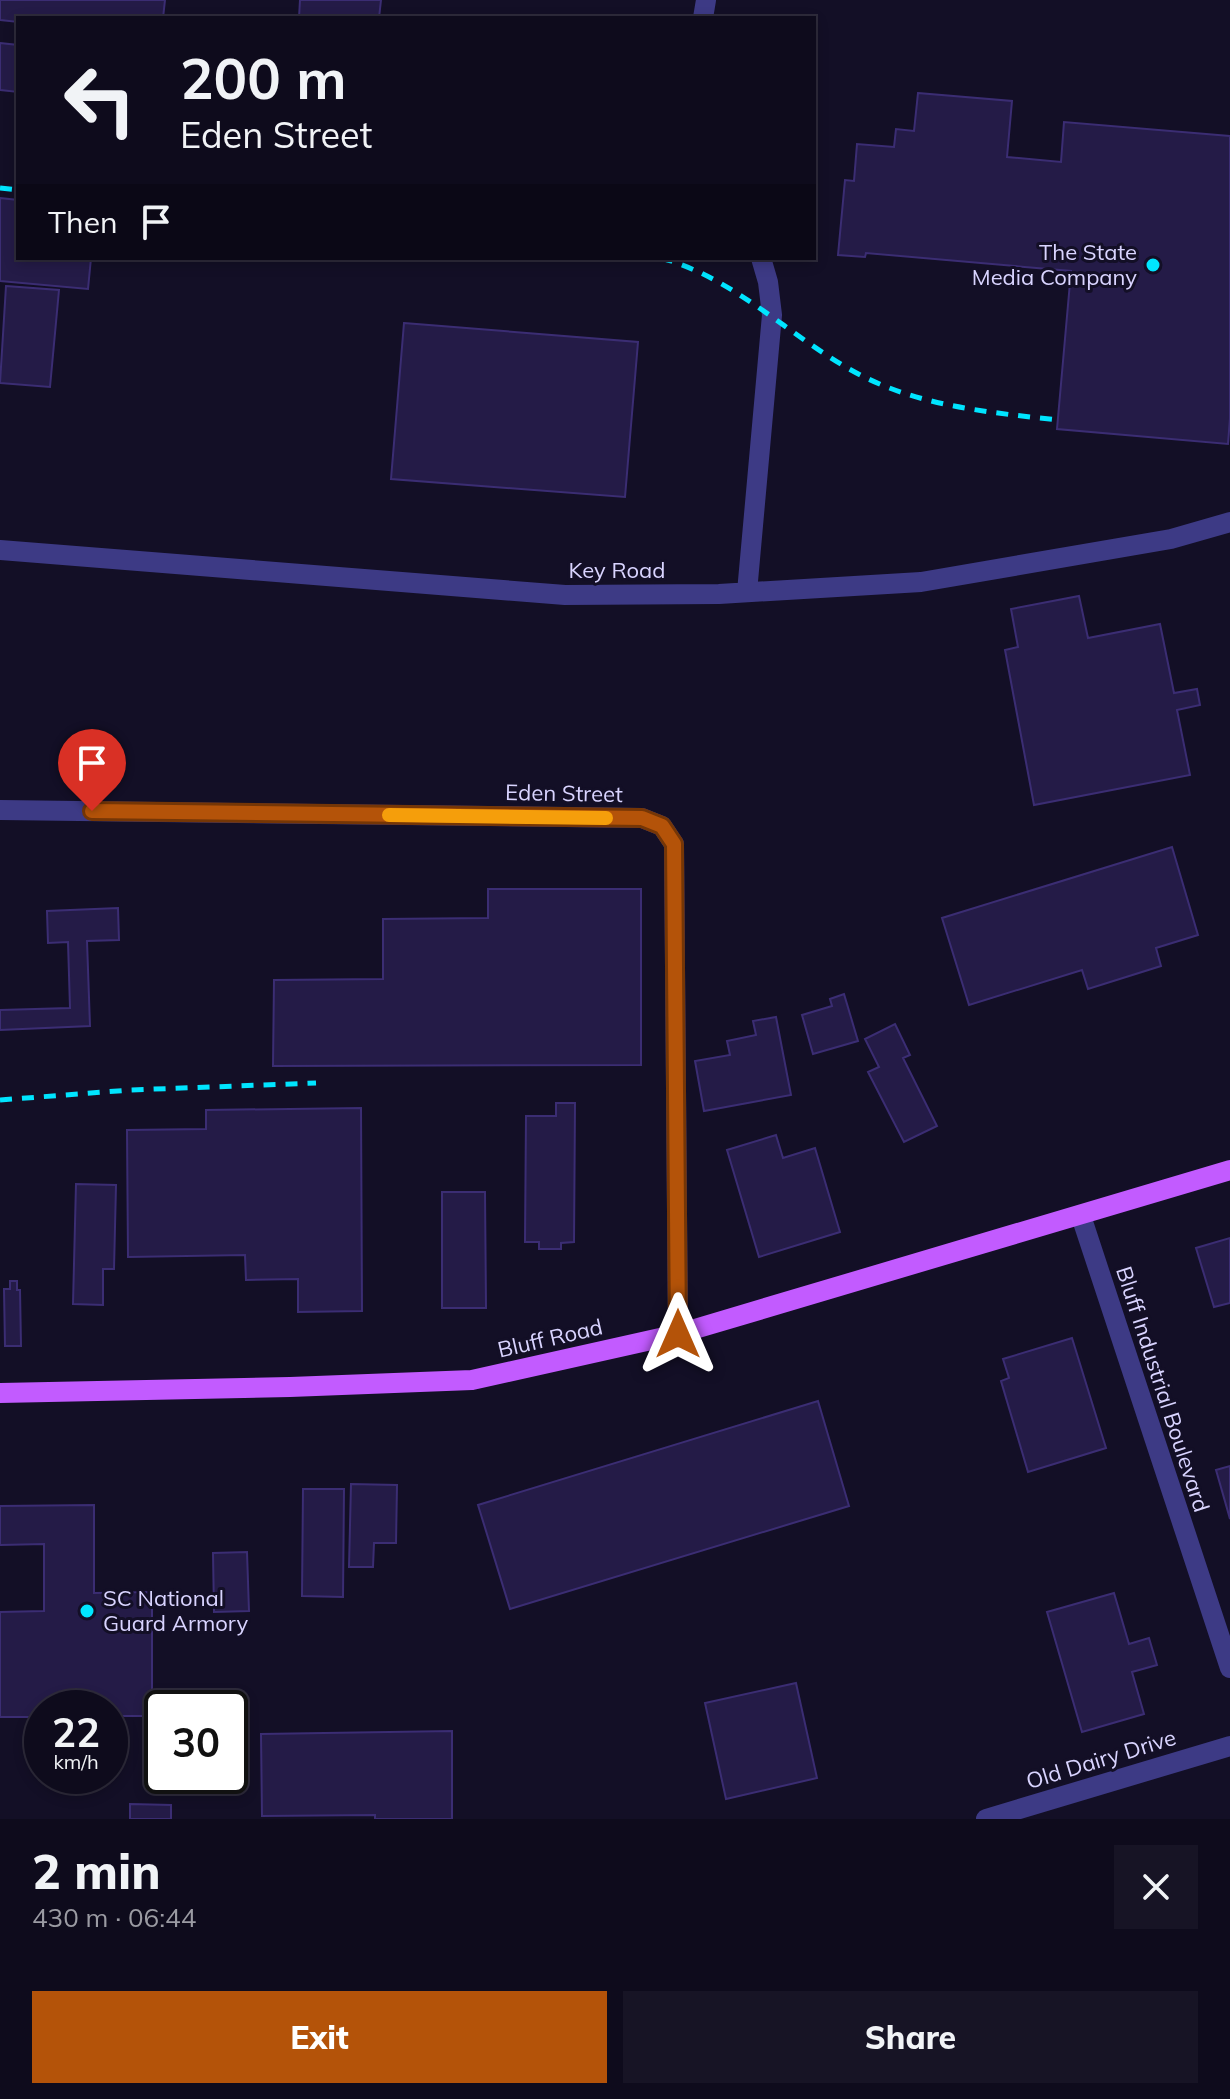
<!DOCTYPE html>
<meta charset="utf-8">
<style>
body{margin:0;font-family:Mulish,sans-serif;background:#171425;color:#f1f3f6;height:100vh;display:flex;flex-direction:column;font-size:30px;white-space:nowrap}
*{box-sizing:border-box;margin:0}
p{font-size:26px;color:#9b9ba3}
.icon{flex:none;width:44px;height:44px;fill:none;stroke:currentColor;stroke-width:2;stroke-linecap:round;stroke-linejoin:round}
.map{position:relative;height:1819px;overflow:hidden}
.side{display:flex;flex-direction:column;background:#0e0b1c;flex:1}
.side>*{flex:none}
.banner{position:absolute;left:16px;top:16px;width:800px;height:244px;border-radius:0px;box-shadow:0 4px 12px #0003,0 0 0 2px #2e2b3b;background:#0e0b1c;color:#f1f3f6;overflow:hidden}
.speed{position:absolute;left:24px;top:1690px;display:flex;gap:16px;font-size:40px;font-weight:700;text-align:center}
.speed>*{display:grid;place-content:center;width:104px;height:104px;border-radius:50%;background:#0e0b1c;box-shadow:0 4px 12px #0003,0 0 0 2px #2e2b3b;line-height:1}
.speed small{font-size:20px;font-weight:400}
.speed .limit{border:4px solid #111;border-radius:12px;background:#fff;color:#111}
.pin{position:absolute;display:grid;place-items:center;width:68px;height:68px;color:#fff;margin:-82px -34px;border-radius:50% 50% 50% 0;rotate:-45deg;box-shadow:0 0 8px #0007}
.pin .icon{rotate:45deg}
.me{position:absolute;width:88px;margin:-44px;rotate:0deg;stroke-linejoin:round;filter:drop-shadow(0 0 6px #0008)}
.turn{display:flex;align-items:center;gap:28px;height:168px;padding:0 32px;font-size:36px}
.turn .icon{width:104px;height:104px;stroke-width:2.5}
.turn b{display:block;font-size:56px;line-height:68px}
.then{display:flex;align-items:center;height:76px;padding:0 32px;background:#0003;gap:16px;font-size:30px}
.round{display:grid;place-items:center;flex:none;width:84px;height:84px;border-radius:0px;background:#171425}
.head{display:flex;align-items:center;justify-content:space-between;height:136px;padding:0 32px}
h1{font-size:48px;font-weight:800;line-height:60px}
.action{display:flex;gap:16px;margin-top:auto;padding:16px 32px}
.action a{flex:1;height:92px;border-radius:0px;background:#b45309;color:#fff;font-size:32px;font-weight:800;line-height:92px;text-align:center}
.action a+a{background:#171425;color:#f1f3f6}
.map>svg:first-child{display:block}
.building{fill:#241b47;stroke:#3b2d73;stroke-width:2}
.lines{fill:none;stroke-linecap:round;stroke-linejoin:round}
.minor{stroke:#3d3a85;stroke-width:20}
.major{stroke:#c25bff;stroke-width:20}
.rail{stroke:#00e5ff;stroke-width:5;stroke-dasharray:12 10;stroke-linecap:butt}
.route-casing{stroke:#753606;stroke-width:20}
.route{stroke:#b45309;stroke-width:14}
.slow{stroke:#f59e0b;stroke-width:14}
.poi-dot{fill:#00e5ff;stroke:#130f26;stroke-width:3}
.labels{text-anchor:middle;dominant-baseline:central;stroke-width:6;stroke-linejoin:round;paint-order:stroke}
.poi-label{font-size:22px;fill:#d9d4ff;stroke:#130f26;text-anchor:end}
.street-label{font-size:22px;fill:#d9d4ff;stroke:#130f26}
</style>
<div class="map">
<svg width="1230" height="1819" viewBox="0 0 1230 1819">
<rect width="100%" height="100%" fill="#130f26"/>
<path class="building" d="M0 0H165L163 18H18V22L0 20Z
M300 0H381L379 18H299Z
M0 43 18 45V92L0 90Z
M918 93 1012 101 1007 157 1061 162 1064 122 1230 136V418L1228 444 1057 429 1071 271 866 253 865 257 838 255 845 180 854 181 857 144 894 147 896 129 914 131Z
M0 198 18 200V258H91L88 289 0 281Z
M6 286 59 290 50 387 0 383Z
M404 323 638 342 625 497 391 479Z
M1079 596 1088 638 1160 624 1174 693 1197 689 1200 705 1177 710 1190 775 1034 805 1005 650 1018 647 1011 609Z
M1172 847 1198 935 1156 948 1161 966 1088 989 1082 970 969 1005 942 918Z
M488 889H641V1065L273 1066 274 980 383 979V919L488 918Z
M118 908 119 940 87 941 90 1026 0 1030V1010L70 1008 68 942 48 943 47 911Z
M844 994 858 1041 813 1054 802 1015 832 1006 830 999Z
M776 1017 791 1095 704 1111 695 1061 730 1055 727 1041 756 1035 753 1021Z
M895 1024 910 1055 903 1058 937 1126 904 1142 868 1072 879 1067 865 1039Z
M556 1103H575L574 1242 561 1243V1249H539V1242H525L526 1116H556Z
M361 1108 362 1311 298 1312V1279L246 1280 245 1255 128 1257 127 1130 206 1129V1110Z
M776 1135 783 1158 815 1148 840 1232 759 1257 727 1150Z
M76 1184 116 1185 114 1269H103V1305L73 1304Z
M442 1192H485L486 1308H442Z
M1230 1238V1303L1214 1307 1196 1248Z
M10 1281H17V1290H20L21 1346H5L4 1289H10Z
M1072 1338 1106 1448 1028 1472 1001 1381 1009 1378 1003 1359Z
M818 1401 849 1506 510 1609 478 1505Z
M1230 1466V1519L1216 1470Z
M351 1484 397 1485 396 1543H374L373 1567H349Z
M303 1489H344L343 1597 302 1596Z
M94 1505V1593L152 1592V1716H110V1708H42V1717H0V1612L44 1611V1544L0 1545V1506Z
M247 1552 249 1611 214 1612 213 1553Z
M1114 1593 1129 1644 1149 1638 1157 1665 1132 1672 1144 1714 1082 1732 1047 1612Z
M796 1683 817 1778 726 1799 705 1703Z
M452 1731V1819H375V1815L262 1816 261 1734Z
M130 1804 171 1805V1819H130Z"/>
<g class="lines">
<path class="minor" d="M703 18 706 0
M0 550 565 595 719 594 921 582 1171 539 1230 522
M747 592 772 315 768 282 761 258
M0 810 642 818 662 826 674 844 678 1334
M1081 1216 1230 1668
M986 1819 1230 1746"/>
<path class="major" d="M0 1393 290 1387 472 1380 678 1334 1230 1170"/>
<path class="rail" d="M0 188 18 190
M661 258C734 278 787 334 851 370 915 406 986 412 1058 420
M0 1100 130 1090 316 1083"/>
</g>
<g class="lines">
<defs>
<path id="route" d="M92 811 642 818 662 826 674 844 678 1334"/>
</defs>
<use href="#route" class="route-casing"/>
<use href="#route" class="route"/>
<path class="slow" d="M389 815 606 818"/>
</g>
<g class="poi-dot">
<circle cx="1153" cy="265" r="8"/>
<circle cx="87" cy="1611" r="8"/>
</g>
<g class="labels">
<g class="poi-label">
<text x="1137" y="252">The State<tspan x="1137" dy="25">Media Company</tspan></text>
<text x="103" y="1598" text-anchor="start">SC National<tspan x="103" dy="25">Guard Armory</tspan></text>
</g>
<g class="street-label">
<text x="617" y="570">Key Road</text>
<text transform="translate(564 793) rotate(1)">Eden Street</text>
<text transform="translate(550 1338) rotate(-13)">Bluff Road</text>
<text transform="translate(1163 1389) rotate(72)">Bluff Industrial Boulevard</text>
<text transform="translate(1101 1759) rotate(-17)">Old Dairy Drive</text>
</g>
</g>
</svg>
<div class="speed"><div>22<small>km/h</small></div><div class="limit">30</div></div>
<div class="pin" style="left:92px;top:811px;background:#d93025"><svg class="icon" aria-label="arrive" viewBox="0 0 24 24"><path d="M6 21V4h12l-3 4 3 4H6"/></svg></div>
<svg class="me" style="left:678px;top:1334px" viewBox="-20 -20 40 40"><path d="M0-17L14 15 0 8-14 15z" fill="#b45309" stroke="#fff" stroke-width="4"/></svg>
<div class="banner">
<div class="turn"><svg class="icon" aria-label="left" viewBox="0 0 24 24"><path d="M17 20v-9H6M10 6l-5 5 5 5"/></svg><div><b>200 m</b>Eden Street</div></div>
<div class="then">Then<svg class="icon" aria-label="arrive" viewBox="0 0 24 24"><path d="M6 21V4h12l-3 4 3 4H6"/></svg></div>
</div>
</div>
<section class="side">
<div class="head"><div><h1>2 min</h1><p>430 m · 06:44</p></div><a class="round"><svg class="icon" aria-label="close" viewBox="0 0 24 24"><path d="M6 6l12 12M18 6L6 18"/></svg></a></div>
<div class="action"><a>Exit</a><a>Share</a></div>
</section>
